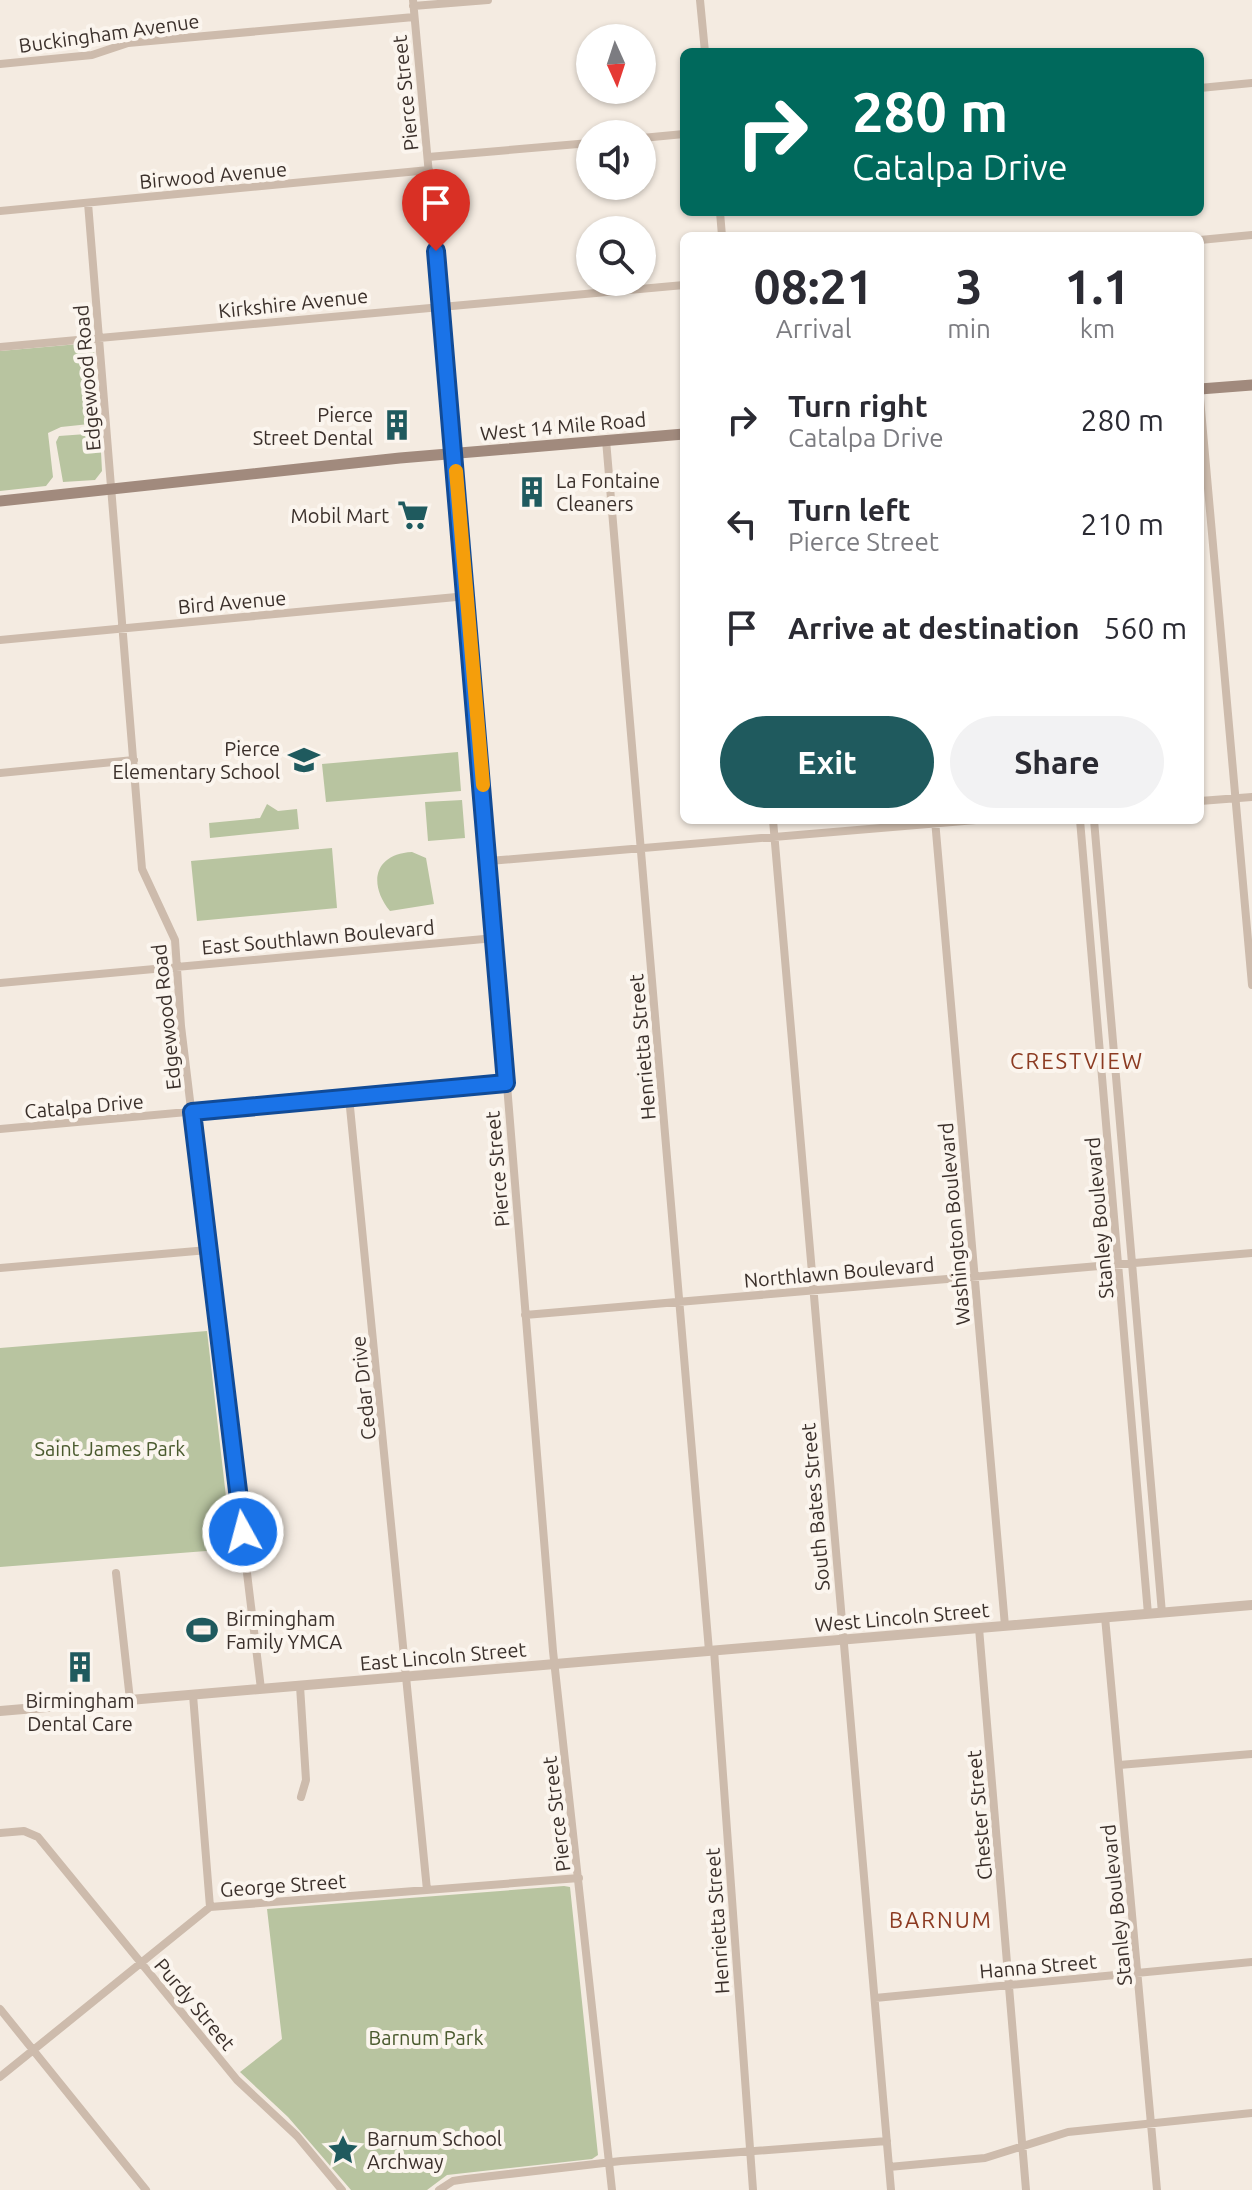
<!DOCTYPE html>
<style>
body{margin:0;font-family:Ubuntu,sans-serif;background:#f2f2f3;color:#2b2b33;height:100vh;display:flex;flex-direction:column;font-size:30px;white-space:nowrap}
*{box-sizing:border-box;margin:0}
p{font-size:26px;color:#7c7c81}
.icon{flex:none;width:44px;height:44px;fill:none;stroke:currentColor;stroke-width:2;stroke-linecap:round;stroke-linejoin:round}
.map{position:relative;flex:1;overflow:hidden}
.panel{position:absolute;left:680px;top:232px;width:524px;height:592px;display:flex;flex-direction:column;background:#fff;border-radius:12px;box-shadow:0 2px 6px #0004}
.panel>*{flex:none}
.hud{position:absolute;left:680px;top:48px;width:524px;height:168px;border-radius:12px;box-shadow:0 2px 6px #0004;background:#00695c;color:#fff;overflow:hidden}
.needle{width:52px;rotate:177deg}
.controls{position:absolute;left:576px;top:24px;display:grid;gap:16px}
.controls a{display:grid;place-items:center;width:80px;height:80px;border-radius:50%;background:#fff;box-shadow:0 2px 6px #0004;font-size:40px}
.pin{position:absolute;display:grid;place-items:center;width:68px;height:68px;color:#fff;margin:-82px -34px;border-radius:50% 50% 50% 0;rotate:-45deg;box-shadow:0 0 8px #0007}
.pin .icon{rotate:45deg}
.me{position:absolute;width:88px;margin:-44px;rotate:353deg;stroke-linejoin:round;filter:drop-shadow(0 0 6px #0008)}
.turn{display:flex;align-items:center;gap:28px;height:168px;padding:0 40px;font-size:36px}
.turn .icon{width:104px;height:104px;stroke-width:2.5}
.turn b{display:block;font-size:56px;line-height:68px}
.eta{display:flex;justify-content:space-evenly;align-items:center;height:136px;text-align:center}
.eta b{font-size:48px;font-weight:700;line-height:56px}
.action{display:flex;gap:16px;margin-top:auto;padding:16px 40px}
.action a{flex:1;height:92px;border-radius:48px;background:#1f5a5e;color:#fff;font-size:32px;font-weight:700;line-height:92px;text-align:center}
.action a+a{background:#f2f2f3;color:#2b2b33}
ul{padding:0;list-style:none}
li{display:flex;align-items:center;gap:24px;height:104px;padding:0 40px}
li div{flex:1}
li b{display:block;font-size:30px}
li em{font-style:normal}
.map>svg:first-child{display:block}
.green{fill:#b8c4a0}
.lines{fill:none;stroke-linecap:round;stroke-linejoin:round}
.minor{stroke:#cdbbac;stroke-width:8}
.tertiary{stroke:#cdbbac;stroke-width:10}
.secondary{stroke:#a18a7d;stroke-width:11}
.route-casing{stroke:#114b97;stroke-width:20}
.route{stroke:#1a73e8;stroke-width:14}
.slow{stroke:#f59e0b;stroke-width:14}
.labels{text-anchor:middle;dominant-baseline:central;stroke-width:8;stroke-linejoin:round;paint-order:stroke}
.street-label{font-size:20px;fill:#3b302b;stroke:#fbf5ee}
.poi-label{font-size:20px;fill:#3b302b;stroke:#fbf5ee;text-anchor:end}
.park-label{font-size:20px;fill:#4a5a2e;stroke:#fbf5ee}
.neighbourhood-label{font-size:22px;letter-spacing:2px;fill:#8c3b22;stroke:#fbf5ee}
</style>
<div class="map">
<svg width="1252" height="2190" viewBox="0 0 1252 2190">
<rect width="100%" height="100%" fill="#f4ebe1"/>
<path class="green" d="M90 343 94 351 99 423 61 427 48 433 53 477 46 486 0 491V351Z
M100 433 102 471 95 480 63 482 56 442 59 436Z
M458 752 461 791 326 802 322 764Z
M462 800 465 838 428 841 425 802Z
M267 804 278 811 297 809 299 829 210 838 209 823 260 818Z
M332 848 337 908 197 921 191 861Z
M412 852 426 858 434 904 390 911C368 884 374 854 412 852Z
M207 1331 232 1549 0 1567V1348Z
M564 1886 570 1887 598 2155 592 2159 447 2175 427 2190H351L288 2117 240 2072 282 2039 267 1909Z"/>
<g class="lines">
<path class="minor" d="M413 0 464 556 553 1651 612 2190
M700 0 705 52
M413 6 488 0
M0 64 92 55 128 43 414 17
M1200 88 1252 83
M642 138 684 134
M428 157 590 143
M88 203 142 869 175 940 181 1026 261 1689
M0 211 429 170
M720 212 722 236
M1200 240 1252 235
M0 347 684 285
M1200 398 1252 985
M606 440 709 1651
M0 640 467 596
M0 773 134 760
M1200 801 1252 797
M773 820 891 2190
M935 820 1005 1626
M1080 820 1148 1614
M1094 820 1162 1613
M489 861 976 820
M0 983 495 938
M349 1097 427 1890
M0 1129 506 1083
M0 1268 208 1250
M525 1315 1252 1253
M116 1573 130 1700
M1105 1617 1157 2190
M979 1628 1026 2190
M714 1650 753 2190
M300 1686 306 1780 301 1797
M193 1695 210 1907
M1119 1765 1252 1754
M0 1833 24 1831 38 1837 237 2080 297 2136 342 2190
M875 1998 1252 1962
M0 2009 146 2190
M0 2077 210 1907 579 1878
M889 2167 985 2158 1068 2132 1252 2113
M439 2190 453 2181 466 2179 621 2161 887 2141"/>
<path class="tertiary" d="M0 1711 1252 1605"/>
<path class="secondary" d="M1200 389 1252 385
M0 501 400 458 684 434"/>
</g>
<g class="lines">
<defs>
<path id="route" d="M243 1532 192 1112 506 1083 436 251"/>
</defs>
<use href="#route" class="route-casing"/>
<use href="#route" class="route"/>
<path class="slow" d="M456 471 483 785"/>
</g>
<defs>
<symbol id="building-bare" viewBox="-9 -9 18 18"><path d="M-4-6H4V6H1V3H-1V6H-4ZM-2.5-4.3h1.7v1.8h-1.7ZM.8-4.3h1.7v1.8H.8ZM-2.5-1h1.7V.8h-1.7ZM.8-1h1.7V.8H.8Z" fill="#1f5a5e" stroke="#fbf5ee" stroke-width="2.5" paint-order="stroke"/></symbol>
<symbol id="supermarket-bare" viewBox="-9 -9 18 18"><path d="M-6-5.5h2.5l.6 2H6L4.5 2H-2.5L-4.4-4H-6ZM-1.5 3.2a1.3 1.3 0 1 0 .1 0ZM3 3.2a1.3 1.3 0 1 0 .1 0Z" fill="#1f5a5e" stroke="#fbf5ee" stroke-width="2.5" paint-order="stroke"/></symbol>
<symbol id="school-bare" viewBox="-9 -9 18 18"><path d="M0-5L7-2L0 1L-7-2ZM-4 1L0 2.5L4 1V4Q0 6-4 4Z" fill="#1f5a5e" stroke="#fbf5ee" stroke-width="2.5" paint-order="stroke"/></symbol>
<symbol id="stadium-bare" viewBox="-9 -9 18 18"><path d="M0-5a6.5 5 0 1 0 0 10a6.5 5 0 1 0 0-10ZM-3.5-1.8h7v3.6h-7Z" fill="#1f5a5e" stroke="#fbf5ee" stroke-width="2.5" paint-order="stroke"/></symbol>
<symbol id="sight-bare" viewBox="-9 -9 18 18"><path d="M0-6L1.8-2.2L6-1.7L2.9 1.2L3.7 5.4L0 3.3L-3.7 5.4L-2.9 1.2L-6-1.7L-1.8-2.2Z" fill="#1f5a5e" stroke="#fbf5ee" stroke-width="2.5" paint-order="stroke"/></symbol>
</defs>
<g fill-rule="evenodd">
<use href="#building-bare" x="375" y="403" width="44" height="44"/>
<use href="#building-bare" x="510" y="470" width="44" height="44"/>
<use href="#supermarket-bare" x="391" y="493" width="44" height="44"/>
<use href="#school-bare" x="282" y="738" width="44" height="44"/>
<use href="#stadium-bare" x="180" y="1608" width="44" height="44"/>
<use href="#building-bare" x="58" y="1645" width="44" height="44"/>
<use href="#sight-bare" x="321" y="2128" width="44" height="44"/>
</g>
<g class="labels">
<g class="street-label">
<text transform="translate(109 33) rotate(-8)">Buckingham Avenue</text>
<text transform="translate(405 93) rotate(-96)">Pierce Street</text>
<text transform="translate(213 175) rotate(-5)">Birwood Avenue</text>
<text transform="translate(293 303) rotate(-6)">Kirkshire Avenue</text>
<text transform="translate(87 378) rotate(-95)">Edgewood Road</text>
<text transform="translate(563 426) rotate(-5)">West 14 Mile Road</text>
<text transform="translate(232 602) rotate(-5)">Bird Avenue</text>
<text transform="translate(318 937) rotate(-5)">East Southlawn Boulevard</text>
<text transform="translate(166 1017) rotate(-96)">Edgewood Road</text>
<text transform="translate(642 1047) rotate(-95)">Henrietta Street</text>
<text transform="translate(84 1106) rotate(-5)">Catalpa Drive</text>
<text transform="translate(497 1169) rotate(-95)">Pierce Street</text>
<text transform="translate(1099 1218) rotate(-95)">Stanley Boulevard</text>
<text transform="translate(954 1224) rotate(-95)">Washington Boulevard</text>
<text transform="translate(839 1272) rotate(-5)">Northlawn Boulevard</text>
<text transform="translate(363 1388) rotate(-96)">Cedar Drive</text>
<text transform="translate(815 1507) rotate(-95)">South Bates Street</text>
<text transform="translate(902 1617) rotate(-5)">West Lincoln Street</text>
<text transform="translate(443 1656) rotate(-5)">East Lincoln Street</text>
<text transform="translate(556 1814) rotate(-97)">Pierce Street</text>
<text transform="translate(979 1815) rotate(-95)">Chester Street</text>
<text transform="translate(283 1885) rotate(-4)">George Street</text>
<text transform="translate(1116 1905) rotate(-96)">Stanley Boulevard</text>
<text transform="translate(717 1921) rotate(-94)">Henrietta Street</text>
<text transform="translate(1038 1966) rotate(-5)">Hanna Street</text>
<text transform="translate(195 2004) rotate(50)">Purdy Street</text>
</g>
<g class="poi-label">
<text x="373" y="414">Pierce<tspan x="373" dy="23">Street Dental</tspan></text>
<text x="556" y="480" text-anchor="start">La Fontaine<tspan x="556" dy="23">Cleaners</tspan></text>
<text x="389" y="515">Mobil Mart</text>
<text x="280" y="748">Pierce<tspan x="280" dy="23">Elementary School</tspan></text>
<text x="226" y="1618" text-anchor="start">Birmingham<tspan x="226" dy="23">Family YMCA</tspan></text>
<text x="80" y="1700" text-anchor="middle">Birmingham<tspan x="80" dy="23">Dental Care</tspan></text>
<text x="367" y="2138" text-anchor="start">Barnum School<tspan x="367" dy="23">Archway</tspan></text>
</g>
<g class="park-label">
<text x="110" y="1448">Saint James Park</text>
<text x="426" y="2037">Barnum Park</text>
</g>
<g class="neighbourhood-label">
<text x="1077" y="1060">CRESTVIEW</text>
<text x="941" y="1919">BARNUM</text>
</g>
</g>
</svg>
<div class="controls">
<a><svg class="needle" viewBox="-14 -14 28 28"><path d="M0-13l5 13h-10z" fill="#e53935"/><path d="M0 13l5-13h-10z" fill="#7c7c81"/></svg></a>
<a><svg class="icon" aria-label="sound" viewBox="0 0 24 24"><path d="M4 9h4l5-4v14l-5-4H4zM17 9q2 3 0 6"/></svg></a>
<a><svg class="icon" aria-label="search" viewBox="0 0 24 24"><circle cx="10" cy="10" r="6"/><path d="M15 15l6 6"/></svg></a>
</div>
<div class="pin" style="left:436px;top:251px;background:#d93025"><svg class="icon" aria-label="arrive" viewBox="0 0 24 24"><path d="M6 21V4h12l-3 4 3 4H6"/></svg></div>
<svg class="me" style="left:243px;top:1532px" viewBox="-20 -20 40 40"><circle r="17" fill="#1a73e8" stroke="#fff" stroke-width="3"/><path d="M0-11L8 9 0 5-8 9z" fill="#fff"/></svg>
<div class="hud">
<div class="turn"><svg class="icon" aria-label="right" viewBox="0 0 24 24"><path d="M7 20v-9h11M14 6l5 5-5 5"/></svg><div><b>280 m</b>Catalpa Drive</div></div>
</div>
<section class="panel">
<div class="eta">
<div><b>08:21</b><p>Arrival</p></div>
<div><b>3</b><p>min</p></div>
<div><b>1.1</b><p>km</p></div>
</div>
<ul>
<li><svg class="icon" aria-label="right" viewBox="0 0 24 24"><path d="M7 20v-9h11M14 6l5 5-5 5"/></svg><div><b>Turn right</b><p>Catalpa Drive</p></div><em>280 m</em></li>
<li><svg class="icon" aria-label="left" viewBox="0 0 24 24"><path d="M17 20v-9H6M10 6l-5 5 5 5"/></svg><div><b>Turn left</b><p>Pierce Street</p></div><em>210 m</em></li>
<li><svg class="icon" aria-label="arrive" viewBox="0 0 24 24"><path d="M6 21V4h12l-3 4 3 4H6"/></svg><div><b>Arrive at destination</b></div><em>560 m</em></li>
</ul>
<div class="action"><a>Exit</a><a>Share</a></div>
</section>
</div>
